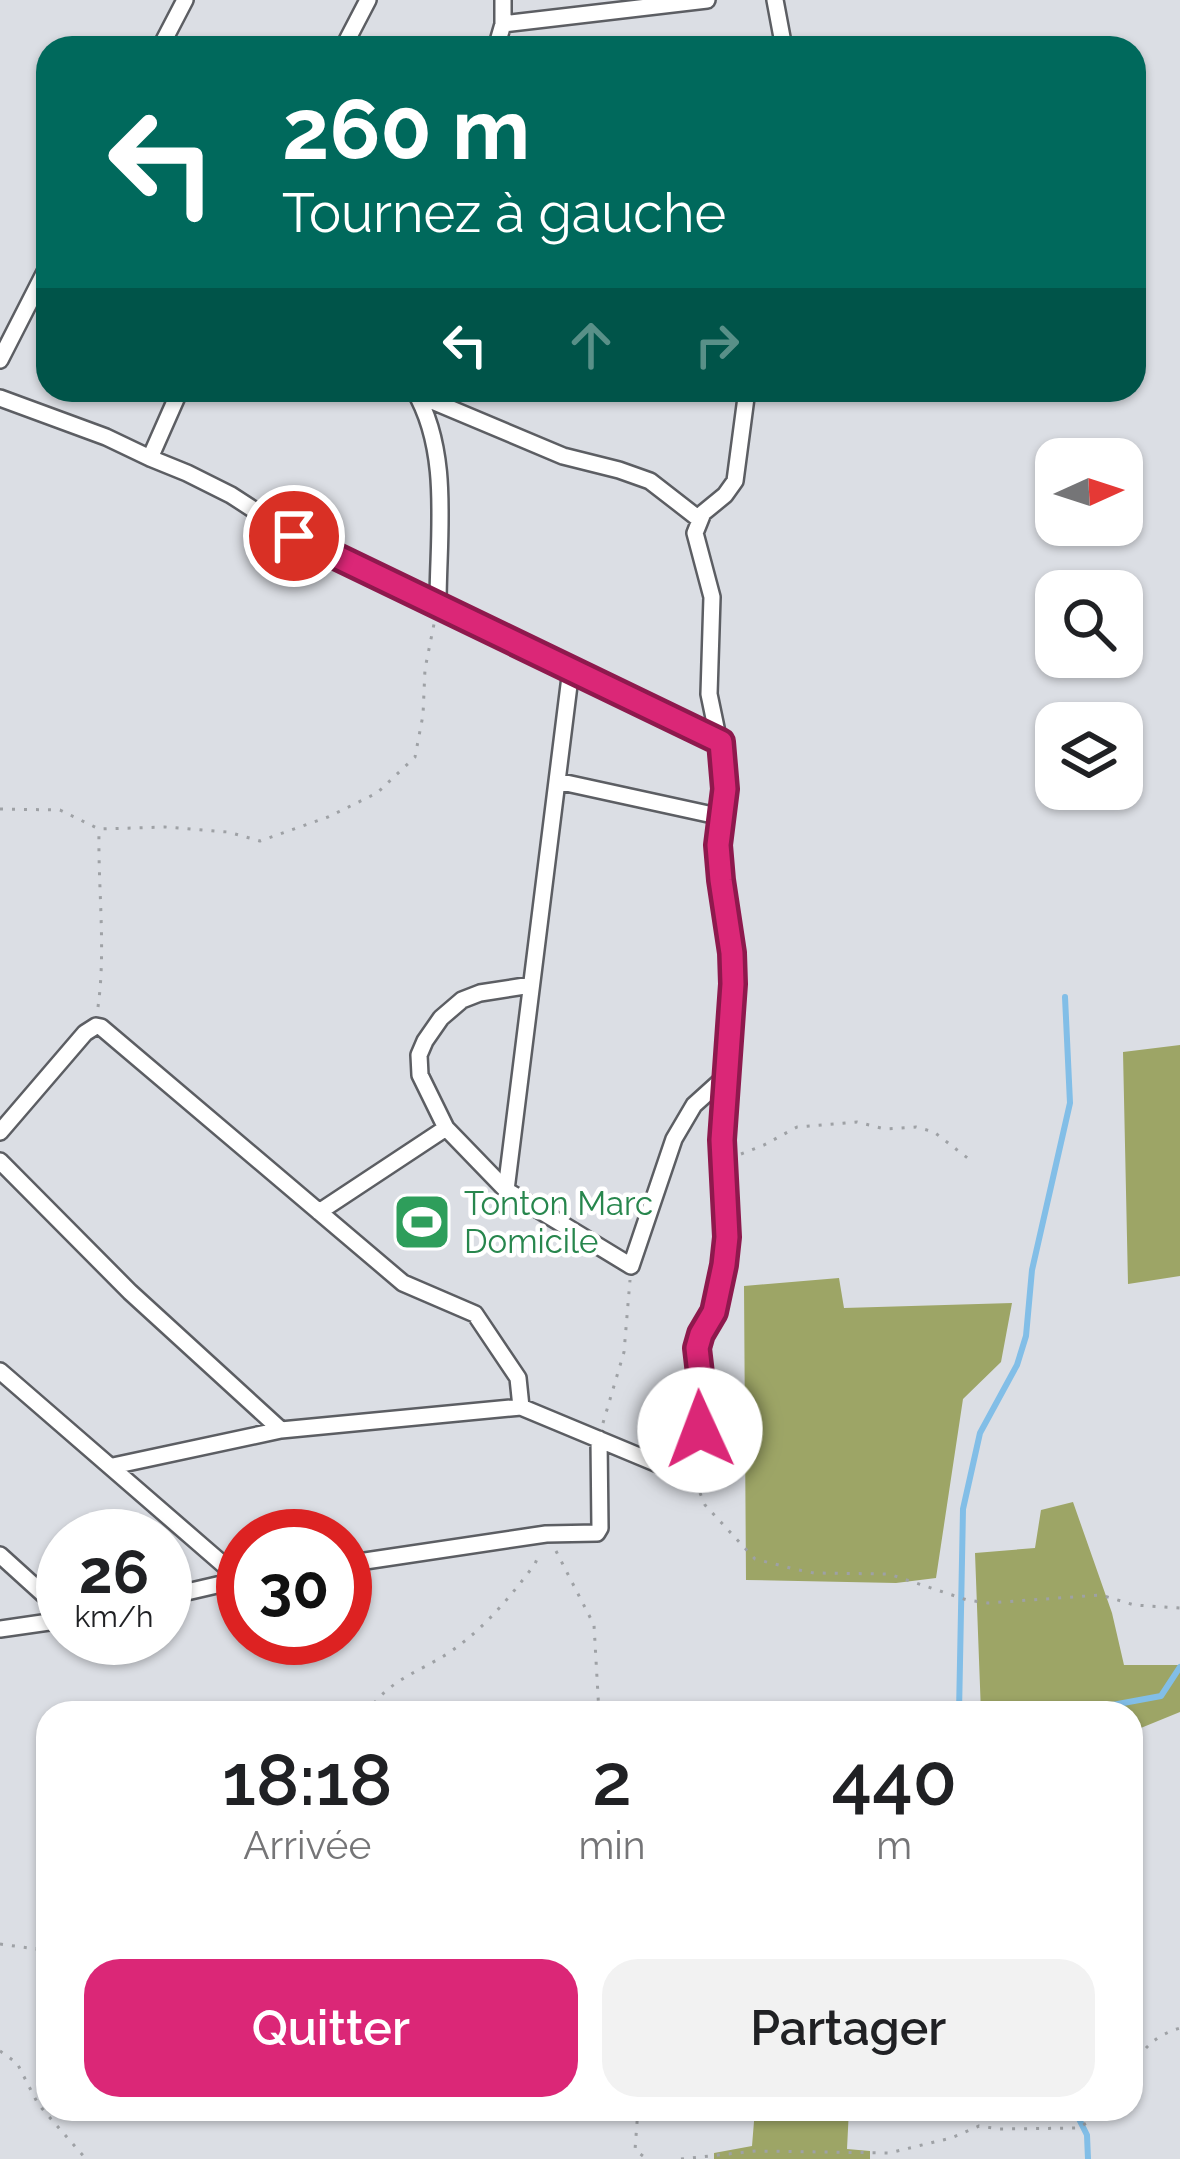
<!DOCTYPE html>
<html lang="fr">
<meta charset="utf-8">
<style>
body{margin:0;font-family:Raleway,sans-serif;background:#f2f2f2;color:#202124;height:100vh;display:flex;flex-direction:column;font-size:45px;white-space:nowrap}
*{box-sizing:border-box;margin:0}
p{font-size:39px;color:#757577}
.icon{flex:none;width:66px;height:66px;fill:none;stroke:currentColor;stroke-width:2;stroke-linecap:round;stroke-linejoin:round}
.map{position:relative;flex:1;overflow:hidden}
.side{position:absolute;left:36px;top:1701px;width:1107px;height:420px;display:flex;flex-direction:column;background:#fff;border-radius:36px;box-shadow:0 3px 9px #0004}
.side>*{flex:none}
.hud{position:absolute;left:36px;top:36px;width:1110px;height:366px;border-radius:36px;box-shadow:0 3px 9px #0004;background:#00695c;color:#fff;overflow:hidden}
.needle{width:78px;rotate:87deg}
.buttons{position:absolute;left:1035px;top:438px;display:grid;gap:24px}
.buttons a{display:grid;place-items:center;width:108px;height:108px;border-radius:24px;background:#fff;box-shadow:0 3px 9px #0004;font-size:60px}
.speed{position:absolute;left:36px;top:1509px;display:flex;gap:24px;font-size:60px;font-weight:700;text-align:center}
.speed>*{display:grid;place-content:center;width:156px;height:156px;border-radius:50%;background:#fff;box-shadow:0 3px 9px #0004;line-height:1}
.speed small{font-size:30px;font-weight:400}
.speed .limit{border:18px solid #d22;background:#fff;color:#111}
.pin{position:absolute;display:grid;place-items:center;width:102px;height:102px;color:#fff;margin:-51px;border:6px solid #fff;border-radius:50%;box-shadow:0 3px 12px #0007}
.me{position:absolute;width:132px;margin:-66px;rotate:358deg;stroke-linejoin:round;filter:drop-shadow(0 0 9px #0008)}
.turn{display:flex;align-items:center;gap:42px;height:252px;padding:0 48px;font-size:54px}
.turn .icon{width:156px;height:156px;stroke-width:2.5}
.turn b{display:block;font-size:84px;line-height:102px}
.lanes{display:flex;align-items:center;height:114px;padding:0 48px;background:#0003;justify-content:center;gap:60px;direction:ltr}
.lanes .off{opacity:.35}
.eta{display:flex;justify-content:space-evenly;align-items:center;height:204px;text-align:center}
.eta b{font-size:72px;font-weight:600;line-height:84px}
.cta{display:flex;gap:24px;margin-top:auto;padding:24px 48px}
.cta a{flex:1;height:138px;border-radius:36px;background:#db2777;color:#fff;font-size:48px;font-weight:600;line-height:138px;text-align:center}
.cta a+a{background:#f2f2f2;color:#202124}
.map>svg:first-child{display:block}
.forest{fill:#9da566}
.lines{fill:none;stroke-linecap:round;stroke-linejoin:round}
.stream{stroke:#82bee7;stroke-width:6}
.minor-casing{stroke:#5c5e63;stroke-width:20}
.path{stroke:#9ea1a5;stroke-width:3;stroke-dasharray:3 9;stroke-linecap:butt}
.minor{stroke:#fff;stroke-width:15}
.route-casing{stroke:#8e194d;stroke-width:30}
.route{stroke:#db2777;stroke-width:21}
.labels{text-anchor:middle;dominant-baseline:central;stroke-width:9;stroke-linejoin:round;paint-order:stroke}
.leisure-label{font-size:33px;fill:#27864d;stroke:#fff;text-anchor:start}
</style>
<div class="map">
<svg width="1180" height="2159" viewBox="0 0 1180 2159">
<rect width="100%" height="100%" fill="#dbdee4"/>
<path class="forest" d="M1180 1045V1276L1128 1284 1123 1052Z
M839 1278 844 1308 1012 1303 1001 1362 963 1399 936 1578 896 1583 746 1580 744 1286Z
M1073 1502 1112 1613 1124 1665H1180V1712L1131 1732V1713H981L975 1553 1035 1548 1041 1510Z
M755 2109H849L847 2149 870 2151V2159H714V2153L752 2146Z"/>
<g class="lines">
<path class="stream" d="M959 1713 963 1509 980 1433 1017 1365 1026 1336 1032 1270 1070 1103 1065 997
M1090 1713 1107 1706 1161 1696 1180 1667
M1074 2109 1087 2135 1088 2159"/>
<defs>
<path id="minor" d="M775 0 784 48
M503 24 707 0
M160 48 185 0
M343 48 368 0
M496 48 503 24V0
M0 360 48 266
M418 395 563 456 619 470 650 481 699 519
M0 398 106 437 150 458 187 473 231 495 294 536 438 604C438 534 451 452 414 390
M150 458 180 390
M438 604 721 742
M557 781 722 817
M531 985 480 993 462 1000 441 1018 425 1041 419 1055 420 1075 446 1128 506 1190 631 1266 674 1139 694 1105 725 1077
M0 1132 85 1033 96 1026 101 1027 403 1283 475 1314 518 1378 521 1407 694 1479 702 1391 697 1348 714 1312 725 1265 727 1237 722 1140 733 984 719 845 725 789 724 766 709 694 712 597 695 533 703 513 725 495 735 481 747 390
M0 1161 130 1292 281 1430
M506 1190 571 669
M319 1212 446 1128
M0 1371 240 1579
M113 1466 281 1430 521 1407
M0 1555 63 1612
M345 1564 546 1534 597 1533 600 1528 599 1439
M165 1597 243 1579
M0 1629 63 1620"/>
</defs>
<use href="#minor" class="minor-casing"/>
<path class="path" d="M0 809 60 810 99 829 165 827 228 832 260 841 328 817 377 793 415 757 423 715 425 669 434 624
M98 1007C106 949 98 890 99 831
M741 1154 764 1145 797 1127 857 1122 885 1129 916 1127 934 1132 974 1163
M603 1423 624 1352 630 1280
M700 1493 705 1505 755 1559 794 1569 814 1573 889 1574 967 1600 988 1603 1101 1595 1134 1605 1180 1608
M556 1551 594 1625 599 1713
M367 1713C389 1679 418 1673 450 1652 485 1628 510 1597 535 1564L539 1554
M0 1944 36 1949 48 1944
M38 1949 48 1952
M0 2051 17 2063 38 2104 86 2159
M1131 2067C1145 2047 1156 2035 1180 2028
M638 2109 635 2150 647 2159
M681 2159 756 2151 889 2153 951 2138 979 2126 999 2129 1078 2128 1095 2118 1101 2109"/>
<use href="#minor" class="minor"/>
</g>
<g class="lines">
<defs>
<path id="route" d="M294 536 721 742 725 789 718 845 721 880 732 953 733 984 722 1140 727 1237 724 1265 714 1312 701 1334 697 1348 702 1391 700 1430"/>
</defs>
<use href="#route" class="route-casing"/>
<use href="#route" class="route"/>
</g>
<defs>
<symbol id="stadium-square" viewBox="-11 -11 22 22"><rect x="-9" y="-9" width="18" height="18" rx="4" fill="#2e9e5b" stroke="#fff"/><path d="M0-5a6.5 5 0 1 0 0 10a6.5 5 0 1 0 0-10ZM-3.5-1.8h7v3.6h-7Z" fill="#fff"/></symbol>
</defs>
<g fill-rule="evenodd">
<use href="#stadium-square" x="389" y="1189" width="66" height="66"/>
</g>
<g class="labels">
<g class="leisure-label">
<text x="464" y="1203">Tonton Marc<tspan x="464" dy="38">Domicile</tspan></text>
</g>
</g>
</svg>
<div class="buttons">
<a><svg class="needle" viewBox="-14 -14 28 28"><path d="M0-13l5 13h-10z" fill="#e53935"/><path d="M0 13l5-13h-10z" fill="#757577"/></svg></a>
<a><svg class="icon" aria-label="search" viewBox="0 0 24 24"><circle cx="10" cy="10" r="6"/><path d="M15 15l6 6"/></svg></a>
<a><svg class="icon" aria-label="layers" viewBox="0 0 24 24"><path d="M12 4l9 5-9 5-9-5zM3 14l9 5 9-5"/></svg></a>
</div>
<div class="speed"><div>26<small>km/h</small></div><div class="limit">30</div></div>
<div class="pin" style="left:294px;top:536px;background:#d93025"><svg class="icon" aria-label="arrive" viewBox="0 0 24 24"><path d="M6 21V4h12l-3 4 3 4H6"/></svg></div>
<svg class="me" style="left:700px;top:1430px" viewBox="-20 -20 40 40"><circle r="19" fill="#fff"/><path d="M0-13L10 11 0 6-10 11z" fill="#db2777"/></svg>
<div class="hud">
<div class="turn"><svg class="icon" aria-label="left" viewBox="0 0 24 24"><path d="M17 20v-9H6M10 6l-5 5 5 5"/></svg><div><b>260 m</b>Tournez à gauche</div></div>
<div class="lanes"><svg class="icon" aria-label="left" viewBox="0 0 24 24"><path d="M17 20v-9H6M10 6l-5 5 5 5"/></svg><svg class="icon off" aria-label="ahead" viewBox="0 0 24 24"><path d="M12 20V5M6 11l6-6 6 6"/></svg><svg class="icon off" aria-label="right" viewBox="0 0 24 24"><path d="M7 20v-9h11M14 6l5 5-5 5"/></svg></div>
</div>
<section class="side">
<div class="eta">
<div><b>18:18</b><p>Arrivée</p></div>
<div><b>2</b><p>min</p></div>
<div><b>440</b><p>m</p></div>
</div>
<div class="cta"><a>Quitter</a><a>Partager</a></div>
</section>
</div>
